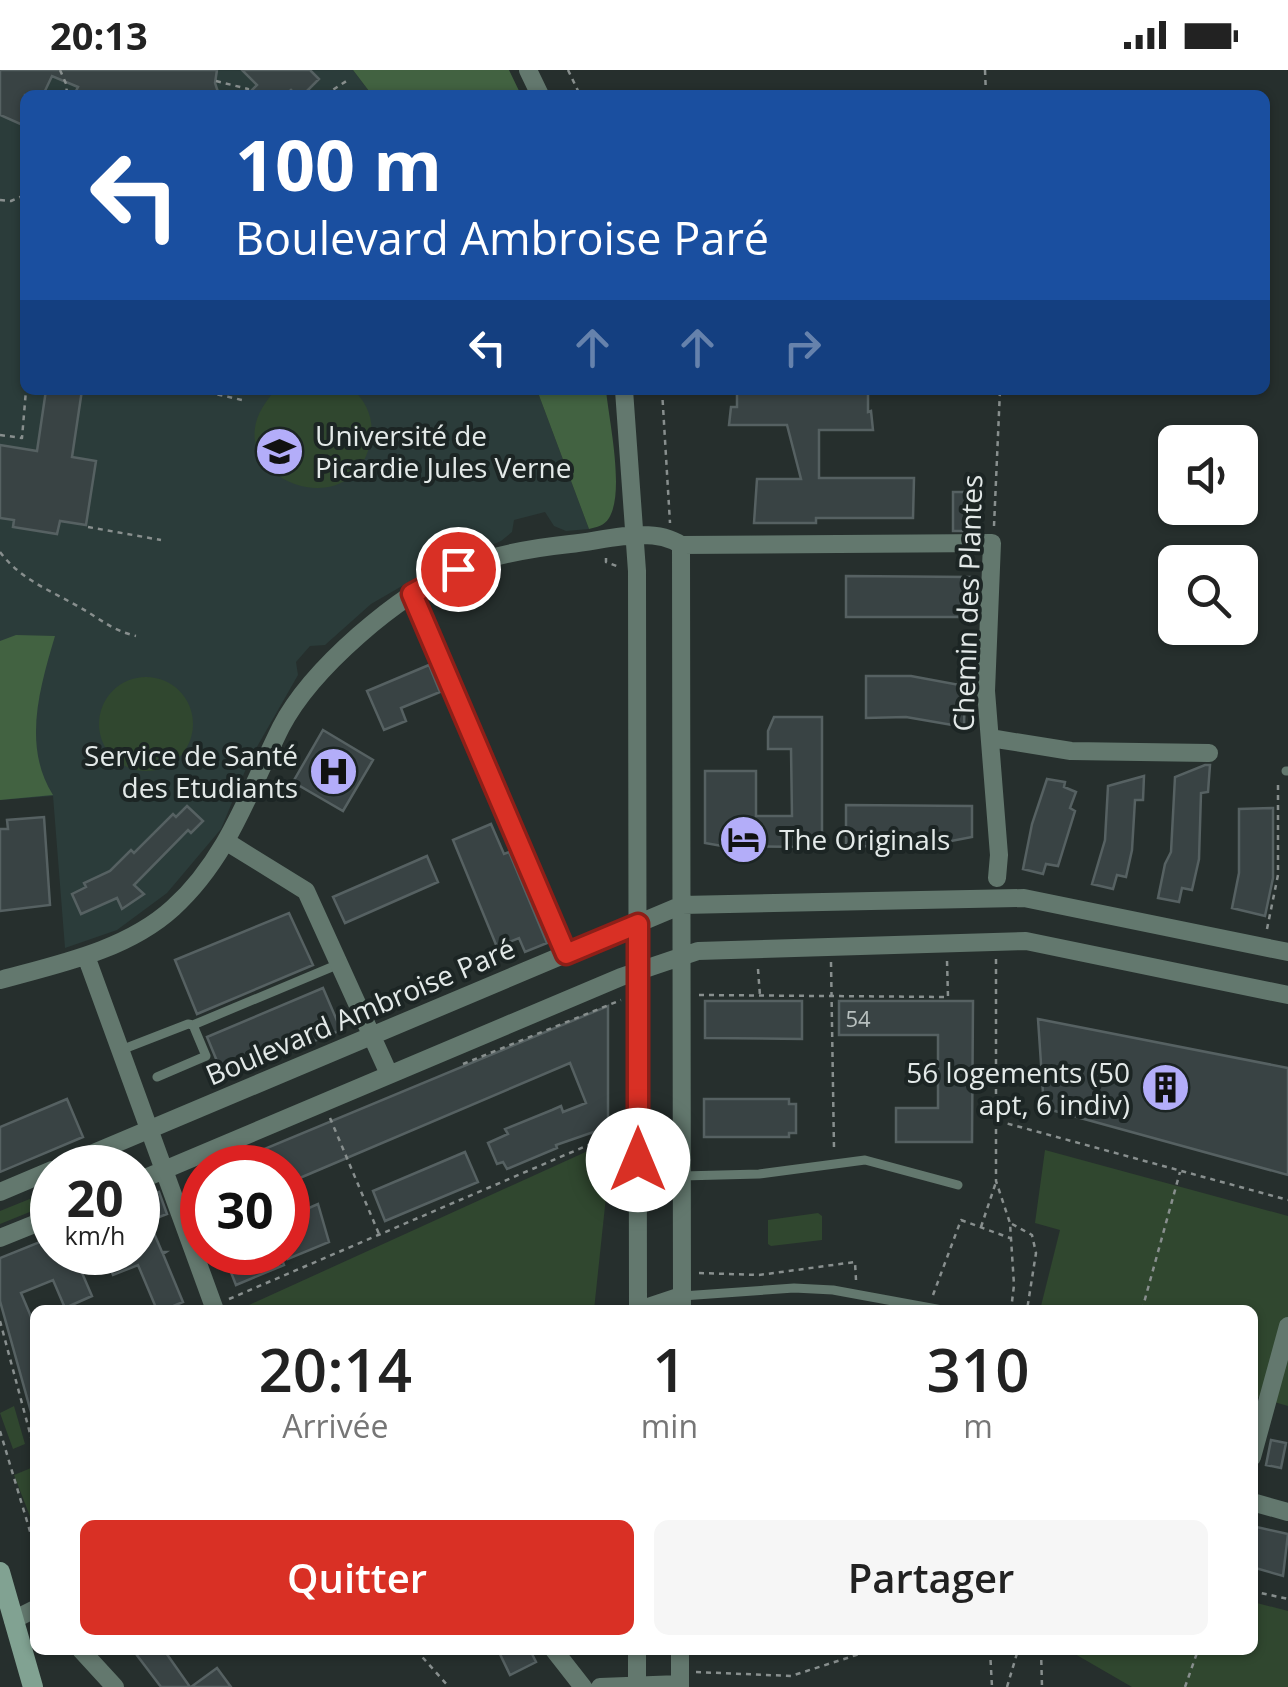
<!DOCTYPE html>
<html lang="fr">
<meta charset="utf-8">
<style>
body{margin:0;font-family:"Open Sans",sans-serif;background:#f6f6f6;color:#222;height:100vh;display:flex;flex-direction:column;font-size:38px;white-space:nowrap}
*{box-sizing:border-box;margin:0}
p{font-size:32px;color:#767676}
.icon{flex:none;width:55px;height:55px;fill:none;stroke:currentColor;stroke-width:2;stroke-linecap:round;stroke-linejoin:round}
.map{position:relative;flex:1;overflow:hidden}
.drawer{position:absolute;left:30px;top:1235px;width:1228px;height:350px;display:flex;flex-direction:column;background:#fff;border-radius:15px;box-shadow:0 2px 8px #0004}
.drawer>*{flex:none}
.top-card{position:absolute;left:20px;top:20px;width:1250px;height:305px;border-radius:15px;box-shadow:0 2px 8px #0004;background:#1a4fa0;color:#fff;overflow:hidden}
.controls{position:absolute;left:1158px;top:355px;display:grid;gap:20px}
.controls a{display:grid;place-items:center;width:100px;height:100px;border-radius:15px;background:#fff;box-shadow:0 2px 8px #0004;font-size:50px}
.speed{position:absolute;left:30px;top:1075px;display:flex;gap:20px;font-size:50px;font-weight:700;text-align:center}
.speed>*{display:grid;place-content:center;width:130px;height:130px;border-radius:50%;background:#fff;box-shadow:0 2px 8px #0004;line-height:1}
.speed small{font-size:25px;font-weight:400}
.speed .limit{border:15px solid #d22;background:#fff;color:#111}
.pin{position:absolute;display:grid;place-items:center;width:85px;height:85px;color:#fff;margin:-42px;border:5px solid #fff;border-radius:50%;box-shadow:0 2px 10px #0007}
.me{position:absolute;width:110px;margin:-55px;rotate:0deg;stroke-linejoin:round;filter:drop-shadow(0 0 8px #0008)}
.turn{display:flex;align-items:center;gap:35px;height:210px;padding:0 50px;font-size:45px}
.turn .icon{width:130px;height:130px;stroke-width:2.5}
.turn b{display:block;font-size:70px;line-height:85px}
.lanes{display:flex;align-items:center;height:95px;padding:0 50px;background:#0003;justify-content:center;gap:50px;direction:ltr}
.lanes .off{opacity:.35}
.eta{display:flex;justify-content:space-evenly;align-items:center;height:170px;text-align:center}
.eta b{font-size:60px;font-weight:600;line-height:70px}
.cta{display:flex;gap:20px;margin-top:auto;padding:20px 50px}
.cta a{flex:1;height:115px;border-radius:15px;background:#d93025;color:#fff;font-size:40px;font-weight:600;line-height:115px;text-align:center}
.cta a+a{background:#f6f6f6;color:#222}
.status{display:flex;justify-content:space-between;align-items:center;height:70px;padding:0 50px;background:#fff;direction:ltr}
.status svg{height:28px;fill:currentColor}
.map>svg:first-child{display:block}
.built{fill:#2b3c3a}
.green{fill:#30472f}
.forest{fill:#426241}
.building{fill:#394344;stroke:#566162;stroke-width:2.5}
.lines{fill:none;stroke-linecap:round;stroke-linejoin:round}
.path{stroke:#888f8e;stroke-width:2.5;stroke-dasharray:5 5;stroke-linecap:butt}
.lane{stroke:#63786e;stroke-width:9}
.street{stroke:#63786e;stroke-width:18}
.secondary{stroke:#81a292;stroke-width:20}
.route-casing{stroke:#8d1f18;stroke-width:25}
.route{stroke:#d93025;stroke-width:18}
.labels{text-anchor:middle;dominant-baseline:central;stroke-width:8;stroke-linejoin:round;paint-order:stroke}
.number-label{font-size:22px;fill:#b8c0bf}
.poi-label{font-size:28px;fill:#e3e9e8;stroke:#1c2524;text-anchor:start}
.street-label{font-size:28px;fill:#e3e9e8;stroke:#1c2524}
</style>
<div class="status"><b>20:13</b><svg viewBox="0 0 49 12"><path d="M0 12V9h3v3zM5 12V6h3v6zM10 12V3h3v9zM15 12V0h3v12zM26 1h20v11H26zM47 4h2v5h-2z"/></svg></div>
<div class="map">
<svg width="1288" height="1617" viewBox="0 0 1288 1617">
<rect width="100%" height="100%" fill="#262f2d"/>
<path class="built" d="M0 0H353L372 25H25V320H537L589 459 566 461 554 456 545 442 514 450 512 462 501 471 421 505 371 534 325 575 310 576 296 592 298 605 250 689 221 759 167 823 117 860 65 878 53 726 0 730Z"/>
<path class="green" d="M276 320H353C367 332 374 350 371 368 356 468 198 400 276 320Z
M99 654a47 47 0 1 1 94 0a47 47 0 1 1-94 0Z
M612 1070 594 1240H238Z
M1045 1080 1288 1146V1336L1253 1326 1252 1240H1040L1060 1160 1035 1153Z
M47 1122 52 1133 0 1154V1141Z
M818 1143 822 1146V1170L771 1176 768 1174V1150Z
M14 1336 25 1374 13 1379 0 1343Z
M31 1398 35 1411V1448L31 1449 14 1405Z
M1253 1532 1288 1541V1617H1132L1068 1580H1252Z"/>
<path class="forest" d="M353 0H509L521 25H372Z
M537 320H606C609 351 625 422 609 448 604 456 597 457 589 459Z
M16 565 55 566C40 617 22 676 53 725L0 730V571Z"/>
<path class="building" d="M0 0H217L215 13 219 25H74L78 17 52 6 43 25H25V56L0 45Z
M242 0H310L319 9 303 25H296L291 20 285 25H247L257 15Z
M46 320H82L72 387 96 391 86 455 60 451 57 464 13 457 14 450 0 448V375L37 381Z
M737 320H868V342L871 341 873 360H819V408H914L913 448H816V453H754L757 409H801L787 355H729L731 337H737Z
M953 422H973V461H953Z
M846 506 970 507V547H846Z
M429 595 440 622 401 638 406 651 384 660 367 621Z
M866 606H911L965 616 964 657 906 647 866 648Z
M774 647H822V769L809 777 722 776 705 773V701H756V746H792L791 679H768V661Z
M323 660 373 690 343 741 293 712Z
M1205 695H1210L1208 722 1201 723 1199 789 1192 820 1182 818 1179 832 1158 828 1165 794 1171 782 1175 707Z
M1144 706 1143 730H1135L1132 780 1126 807 1117 805 1113 819 1092 814 1105 770 1108 716Z
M1047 709 1065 712 1064 717 1076 722 1070 738 1075 741 1058 796 1046 794 1043 804 1023 799 1032 754Z
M846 735 972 736V767L920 777 846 776Z
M187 736 203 751 191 763 188 760 134 815 144 824 122 839 117 828 81 844 72 824 86 817 84 813 110 801 131 780 134 783 173 744 176 747Z
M1273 738V808L1265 846 1232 838 1239 803V739Z
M44 747 50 835 0 841V759H8L7 750Z
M491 754 504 784 509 782 547 873 525 882 519 868 497 877 453 770Z
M427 786 438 812 345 853 333 827Z
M289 843 313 895 197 944 175 890Z
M323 918 341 960 224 1008 207 967Z
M705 931H802V969L705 968Z
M839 931H973L972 1072H896V1038H938V965H839Z
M608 936V1057L556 1075 557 1078 507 1099 503 1092 497 1094 488 1073 508 1064 505 1059 552 1040 561 1036 563 1042 586 1033 570 993 288 1113V1098H219Z
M1038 949 1288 998V1105L1044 1038Z
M67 1029 83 1067 0 1102V1057Z
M704 1029H789V1034H796V1063H789V1067H704Z
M465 1082 478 1112 385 1151 373 1121Z
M159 1122 167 1144 154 1149 156 1154 151 1156 162 1182H166L163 1184 183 1232 164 1240H157L138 1195 113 1205 103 1182H138V1124L140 1130Z
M318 1134 329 1172 288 1189V1147Z
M52 1167V1182H73L92 1226 65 1238 53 1210 21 1223 35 1256V1341L31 1342 0 1231V1188Z
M223 1182H279L284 1195 236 1215Z
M1271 1370 1286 1373 1281 1398 1266 1395Z
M1252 1456 1288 1464 1283 1506 1252 1497Z
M133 1580H164L190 1617H161Z
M498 1580H530L536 1592 510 1605Z
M217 1598 231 1617H191Z"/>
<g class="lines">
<path class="path" d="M60 0 67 16 66 25
M568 0 580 25
M985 0 986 25
M216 11 248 19 242 25
M325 25 348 10
M0 130 11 131 25 125
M198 320 242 330
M662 320 670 453
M0 365 22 368 26 320
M994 456 1000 320
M88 457 161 470
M0 482C21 510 50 520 79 537 101 549 111 560 136 566
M606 488V492L619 497
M1267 859 1278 805V714
M996 889V1111L1010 1153 1014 1215 1011 1240
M831 892 834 1079
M758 899 760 926
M699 925 948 927 947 890
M463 994 621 930
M330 1048 379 1164
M998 1051 1288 1130
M1012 1154 1032 1165 1036 1183 1027 1240
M981 1157 996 1112
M699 1203 759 1205 855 1192 856 1210
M933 1225 961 1150 1010 1168
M229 1229 621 1061
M1142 1240 1180 1102
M0 1251 35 1382
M0 1361 35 1478
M1252 1521 1288 1529
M416 1580 449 1617
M990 1580 992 1617
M1041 1580 1042 1617
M696 1602 791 1606 872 1580
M1007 1617 1018 1580
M1185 1617 1198 1580"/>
<path class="lane" d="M1286 701H1288
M121 980 188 954 193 955 339 894
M157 1007 206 986 193 955
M682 1106 759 1104 865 1090 958 1115
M682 1226 794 1218 833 1220 942 1240"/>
<path class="street" d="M528 0 540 25
M624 320 637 501 638 1240
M681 475 682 1240
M412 524 567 884
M990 668 1071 681 1209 683
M227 772 306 821 389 1004
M86 886 215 1240
M0 910C59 894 127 880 173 838 228 788 249 721 281 657 311 599 399 523 460 498 496 484 532 478 570 474 604 471 651 455 681 475L992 473 986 621 999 785 997 808
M58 1098 682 835 1024 828 1288 882
M138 1111 621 907 698 881 1026 871 1288 925
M0 1122 52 1100
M0 1168 52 1147
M639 1240 681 1226
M1252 1387 1288 1256
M1252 1432 1288 1442
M13 1550 35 1539
M81 1580 115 1617
M554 1580 583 1617
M600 1617 680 1614
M637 1617V1580
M680 1617V1580"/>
<path class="secondary" d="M0 1502 33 1617"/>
</g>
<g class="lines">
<defs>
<path id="route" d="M458 499 412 524 566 884 638 854V1090"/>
</defs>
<use href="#route" class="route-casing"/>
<use href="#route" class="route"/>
</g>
<defs>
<symbol id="university-disc" viewBox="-11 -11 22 22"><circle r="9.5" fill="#b3adf9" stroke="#1c2524"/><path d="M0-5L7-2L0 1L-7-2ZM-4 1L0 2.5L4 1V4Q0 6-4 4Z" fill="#111"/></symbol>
<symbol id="hospital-disc" viewBox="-11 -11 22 22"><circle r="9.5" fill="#b3adf9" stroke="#1c2524"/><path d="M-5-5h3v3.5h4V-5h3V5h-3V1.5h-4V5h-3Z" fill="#111"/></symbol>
<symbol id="hotel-disc" viewBox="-11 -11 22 22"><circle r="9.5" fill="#b3adf9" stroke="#1c2524"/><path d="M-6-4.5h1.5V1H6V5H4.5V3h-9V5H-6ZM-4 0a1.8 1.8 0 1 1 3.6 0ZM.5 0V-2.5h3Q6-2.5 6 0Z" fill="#111"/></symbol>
<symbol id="building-disc" viewBox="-11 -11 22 22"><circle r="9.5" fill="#b3adf9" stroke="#1c2524"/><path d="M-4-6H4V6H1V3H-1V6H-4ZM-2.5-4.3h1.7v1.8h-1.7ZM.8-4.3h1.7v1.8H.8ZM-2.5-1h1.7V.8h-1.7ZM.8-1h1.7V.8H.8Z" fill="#111"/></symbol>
</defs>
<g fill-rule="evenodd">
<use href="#university-disc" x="252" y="354" width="55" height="55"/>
<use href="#hospital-disc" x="306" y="674" width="55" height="55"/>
<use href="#hotel-disc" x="716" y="742" width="55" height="55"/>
<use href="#building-disc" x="1138" y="990" width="55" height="55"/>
</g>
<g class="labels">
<g class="number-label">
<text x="858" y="948">54</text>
</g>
<g class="poi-label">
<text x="315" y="365">Université de<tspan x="315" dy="32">Picardie Jules Verne</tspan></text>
<text x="298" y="685" text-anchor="end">Service de Santé<tspan x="298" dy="32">des Etudiants</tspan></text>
<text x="779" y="769">The Originals</text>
<text x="1130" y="1002" text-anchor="end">56 logements (50<tspan x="1130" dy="32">apt, 6 indiv)</tspan></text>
</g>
<g class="street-label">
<text transform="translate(967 533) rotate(-88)">Chemin des Plantes</text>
<text transform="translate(360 941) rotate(-23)">Boulevard Ambroise Paré</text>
</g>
</g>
</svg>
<div class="controls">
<a><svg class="icon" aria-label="sound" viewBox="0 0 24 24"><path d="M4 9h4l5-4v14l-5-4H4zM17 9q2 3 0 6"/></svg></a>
<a><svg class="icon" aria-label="search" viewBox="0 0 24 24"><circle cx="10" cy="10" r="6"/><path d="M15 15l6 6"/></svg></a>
</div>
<div class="speed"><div>20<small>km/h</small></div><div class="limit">30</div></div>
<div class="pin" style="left:458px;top:499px;background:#d93025"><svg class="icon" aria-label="arrive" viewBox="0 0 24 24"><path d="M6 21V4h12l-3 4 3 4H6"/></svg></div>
<svg class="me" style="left:638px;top:1090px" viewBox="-20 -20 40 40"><circle r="19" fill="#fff"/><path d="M0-13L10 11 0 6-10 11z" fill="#d93025"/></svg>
<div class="top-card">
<div class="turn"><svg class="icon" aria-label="left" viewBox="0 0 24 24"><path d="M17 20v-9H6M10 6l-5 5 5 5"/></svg><div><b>100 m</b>Boulevard Ambroise Paré</div></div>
<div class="lanes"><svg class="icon" aria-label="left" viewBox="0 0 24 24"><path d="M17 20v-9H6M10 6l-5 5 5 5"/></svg><svg class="icon off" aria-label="ahead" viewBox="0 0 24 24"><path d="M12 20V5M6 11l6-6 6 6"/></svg><svg class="icon off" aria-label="ahead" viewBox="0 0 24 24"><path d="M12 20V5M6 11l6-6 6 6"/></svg><svg class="icon off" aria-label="right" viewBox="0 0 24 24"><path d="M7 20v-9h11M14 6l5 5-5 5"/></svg></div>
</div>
<section class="drawer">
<div class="eta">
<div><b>20:14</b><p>Arrivée</p></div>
<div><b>1</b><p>min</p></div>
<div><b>310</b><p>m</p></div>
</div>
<div class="cta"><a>Quitter</a><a>Partager</a></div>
</section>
</div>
